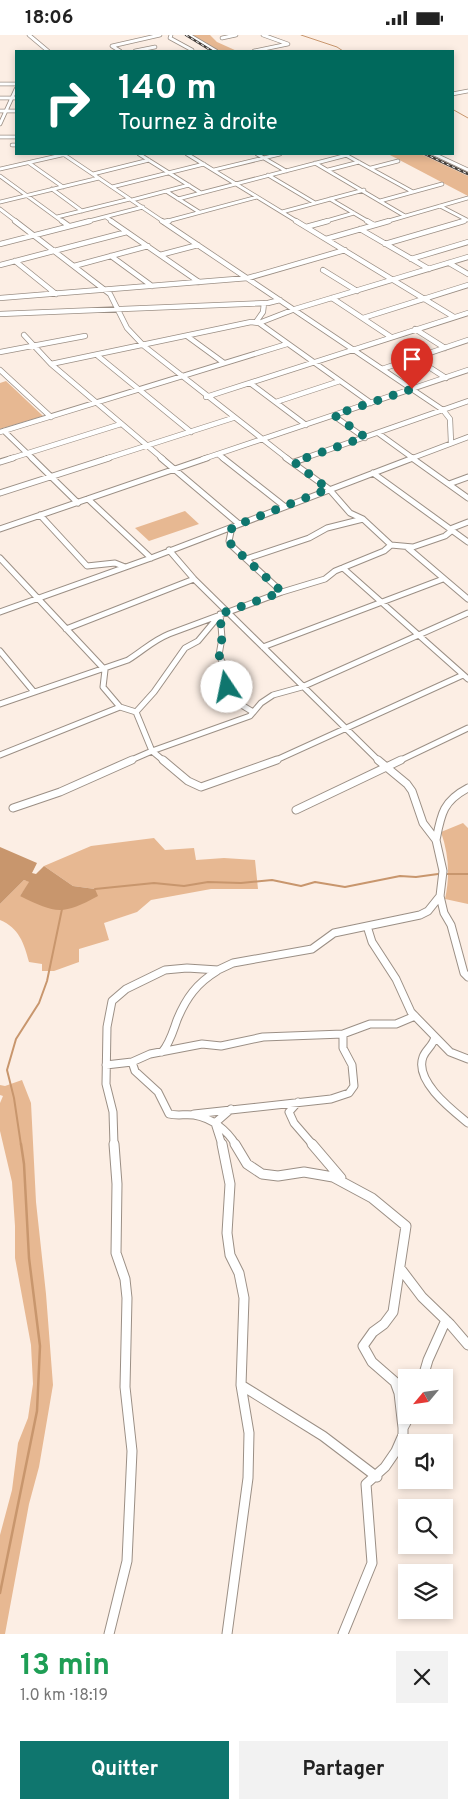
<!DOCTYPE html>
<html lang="fr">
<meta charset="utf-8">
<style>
body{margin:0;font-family:Overpass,sans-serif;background:#f2f2f2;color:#222;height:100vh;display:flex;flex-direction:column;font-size:19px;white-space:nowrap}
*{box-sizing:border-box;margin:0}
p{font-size:16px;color:#767676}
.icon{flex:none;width:28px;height:28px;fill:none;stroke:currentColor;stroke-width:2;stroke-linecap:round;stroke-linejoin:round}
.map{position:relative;height:1599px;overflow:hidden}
.sheet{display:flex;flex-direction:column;background:#fff;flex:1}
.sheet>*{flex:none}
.banner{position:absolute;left:15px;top:15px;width:439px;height:105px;border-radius:0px;box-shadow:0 2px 8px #0003;background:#00695c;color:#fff;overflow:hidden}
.needle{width:32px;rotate:241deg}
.fabs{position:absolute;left:398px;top:1334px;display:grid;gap:10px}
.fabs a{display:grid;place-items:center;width:55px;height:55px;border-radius:0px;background:#fff;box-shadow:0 2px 8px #0003;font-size:25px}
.pin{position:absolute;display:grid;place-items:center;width:42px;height:42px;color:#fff;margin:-51px -21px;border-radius:50% 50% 50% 0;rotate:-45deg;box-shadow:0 0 5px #0007}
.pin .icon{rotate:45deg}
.me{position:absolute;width:55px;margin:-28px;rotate:349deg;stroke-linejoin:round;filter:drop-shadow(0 0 4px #0008)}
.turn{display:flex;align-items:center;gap:18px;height:105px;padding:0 20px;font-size:22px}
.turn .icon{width:65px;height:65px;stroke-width:2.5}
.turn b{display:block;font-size:35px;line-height:42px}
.round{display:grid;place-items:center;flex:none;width:52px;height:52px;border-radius:0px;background:#f2f2f2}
.overview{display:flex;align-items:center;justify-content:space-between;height:85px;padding:0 20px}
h1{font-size:30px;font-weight:700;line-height:38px;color:#1e9e55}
.button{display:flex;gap:10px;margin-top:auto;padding:10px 20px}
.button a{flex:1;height:58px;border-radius:0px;background:#0f766e;color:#fff;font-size:20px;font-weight:700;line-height:58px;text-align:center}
.button a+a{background:#f2f2f2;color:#222}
.status{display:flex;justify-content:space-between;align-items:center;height:35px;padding:0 25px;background:#fff;direction:ltr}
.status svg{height:14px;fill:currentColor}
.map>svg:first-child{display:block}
.green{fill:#e7b892}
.water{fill:#c8966d}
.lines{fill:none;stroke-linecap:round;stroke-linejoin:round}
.stream-far2{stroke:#c8966d;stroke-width:1}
.stream-far1{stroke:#c8966d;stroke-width:2}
.stream{stroke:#c8966d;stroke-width:2.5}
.minor-far4-casing{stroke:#9b8f85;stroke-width:4.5}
.minor-far3-casing{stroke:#9b8f85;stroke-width:6}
.minor-far2-casing{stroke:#9b8f85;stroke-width:7}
.minor-far1-casing{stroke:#9b8f85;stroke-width:9}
.minor-casing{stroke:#9b8f85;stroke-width:11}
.minor-far4{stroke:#fff;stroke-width:3}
.minor-far3{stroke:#fff;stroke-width:4.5}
.minor-far2{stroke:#fff;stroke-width:5}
.minor-far1{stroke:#fff;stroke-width:7}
.minor{stroke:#fff;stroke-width:9}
.rail-casing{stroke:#47413c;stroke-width:2.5}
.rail{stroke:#fff;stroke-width:1;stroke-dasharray:3;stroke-linecap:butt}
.route{stroke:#0f766e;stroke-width:9;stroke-dasharray:0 16.2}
</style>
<div class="status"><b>18:06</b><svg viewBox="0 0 49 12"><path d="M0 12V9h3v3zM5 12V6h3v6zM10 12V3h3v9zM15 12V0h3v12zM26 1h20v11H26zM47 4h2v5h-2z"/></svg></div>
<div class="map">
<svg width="468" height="1599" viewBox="0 0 468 1599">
<rect width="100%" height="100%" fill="#fceee4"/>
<path class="green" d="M191 0H210L217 7 237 16H218Z
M388 119H421L468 141V161Z
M6 346 43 381 0 394V348Z
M185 476 199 489 149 506 135 493Z
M463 788 468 793V869L445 864C450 841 449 820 441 797Z
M154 803 165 815 194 813 196 825 224 823 255 825 258 854H211L151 865 137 877 104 888 109 905 79 914V927L54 936H42V929L29 927C24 908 19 893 0 885V869L24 845 30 847 20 861 95 854 73 851 44 831 91 811Z
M22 1045 31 1068 36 1167 46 1259 53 1350 39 1432 29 1469 5 1599H0V1500L12 1455 18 1408 28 1383 33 1349 31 1310 15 1223V1191L12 1147 0 1096V1068L3 1061 0 1060V1050L5 1051Z"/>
<path class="water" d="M0 812 37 828 32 838 36 839 44 831 73 851 95 854 98 861C62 881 55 878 20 861L29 847 24 845 0 869Z"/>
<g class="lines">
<path class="stream-far2" d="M301 0 337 12 343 16
M452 74 468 83"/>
<path class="stream-far1" d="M446 839H468
M95 854 154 848 184 851 208 847 241 848 272 845 301 851 315 847 345 852 400 841 416 842 438 839
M21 1110 14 1063 7 1035 16 1004 39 968 47 946 62 874"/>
<path class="stream" d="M0 1558 37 1376 40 1311 29 1223 24 1129 21 1109"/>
<defs>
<path id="minor-far4" d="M29 0 48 16
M171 0 170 3 192 15
M189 0 216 16
M222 3 236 0
M112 11 160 0
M112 11 120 16
M135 16 155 12
M254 16 288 9 263 0
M0 49H16
M452 59 468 56
M0 63H16
M0 76H16
M0 89 16 54
M0 102H16
M12 110H16
M63 119 164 187
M139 119 201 158
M187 119 298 187
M257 119 286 136
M344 119 413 157
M434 119 468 135
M29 128 63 152
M315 128 405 181
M371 133 398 126
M0 134 66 119
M214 135 280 119
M328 135 359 127
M93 139 149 125
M268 140 315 168
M0 141 63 187
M112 152 204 129
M52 154 82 176
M166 156 199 177
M178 164 347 120
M330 164 369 187
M132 165 189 150
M380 166 442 149
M0 167 99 143
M440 171 467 185
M0 174 17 187
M282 177 364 155
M57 182 130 164
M106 182 113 187
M85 187 143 172
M164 187 257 162
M323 187 354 178
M385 187 468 163
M459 187 466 185"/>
<path id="minor-far3" d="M15 186 110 259 127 293 144 311 288 424
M62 186 69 191
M111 186 199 247
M162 186 443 375 450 384 451 408
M296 186 454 282
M367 186 374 190
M164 187 169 186
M306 192 328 186
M360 194 429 234
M326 204 389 186
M0 209 90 186
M385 209 464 186
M160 220 198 210
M111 221 152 251
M411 224 468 207
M15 226 56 259
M449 228 468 239
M0 230 127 197
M74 231 148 211
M323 235 357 256
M0 263 248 243 345 215
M332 263 391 302
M0 279 268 268 280 265
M363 283 468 250
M256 287 263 277 264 268
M259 288 371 368
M415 294 445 313
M24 300 51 329 163 424
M187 301 224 328
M0 317 85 301
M98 321 191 397
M415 323 446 343
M51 329 251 287 259 288 295 274 468 222
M382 334 468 305
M0 335 51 382
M250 348 306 390
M206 362 468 278
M276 367 340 346
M334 381 365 403
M4 396 33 424
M0 397 287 309
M378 398 414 424
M219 420 224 424
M9 424 121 389
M105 424 233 383
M203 424 468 335
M302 424 468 366
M410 424 468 402"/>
<path id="minor-far2" d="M32 423 78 468
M161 423 239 489
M223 423 284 471
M286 423 329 454 350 478 363 484 391 510 413 512 445 501 450 497V494L468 487
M412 423 468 463
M0 427 13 423
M294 427 306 423
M373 438 468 507
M449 449 468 442
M0 458 109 423
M88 464 151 523
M40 480 87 531 115 528 125 532
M232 492 229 506 233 512 282 557
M0 494 207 423
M408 513 468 564
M169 515 194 544 379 726
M0 523 105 635 103 652 120 672 136 677 152 716 164 726
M246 524 309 503 327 493 363 484
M343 533 468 644
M0 577 151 523 413 423
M220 579 222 603 219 620 224 631 227 652 235 666 253 677
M66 594 194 544
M263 612 443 544
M0 616 34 657
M0 669 128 625C144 615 152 606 169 599L282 557 325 544 335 536 384 516 391 510
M136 677 154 657 185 613 198 606 218 582
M0 720 120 672
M129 726 152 716 250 681 261 668 273 660 302 652 468 578
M274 726 463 640
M399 726 468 693"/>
<path id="minor-far1" d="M163 725 188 746 201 752 277 725
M378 725 407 749 412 756 423 788 436 805 443 836 440 861 444 878 451 890 464 938 468 942
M13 773 60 757 132 725
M296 775 401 725
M436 805C441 779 443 766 468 753
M367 891 372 907 396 944 411 977 450 1017 468 1024
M435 1002C433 1011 426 1014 423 1022 414 1046 452 1075 468 1088
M162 1017C170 1008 173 996 177 985 186 963 197 948 217 936
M132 1027 135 1036 158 1057 169 1079C177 1081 185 1079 194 1080 212 1083 227 1095 236 1110
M106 1030 132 1027 150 1019 202 1009 221 1011 263 1002 343 999 370 989H396L415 981
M298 1067 289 1077 294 1088 313 1110
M194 1079 331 1064 349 1058 354 1051 352 1030 343 1013V999
M114 1110 113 1077 106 1049 107 992 112 966 126 954 165 935 187 933 218 935 233 928 312 914 334 898 420 880 428 876 440 861
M222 1110 215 1088 231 1074"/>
<path id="minor" d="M222 1109 230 1149 227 1198 230 1220 239 1238 244 1263 241 1350 249 1398 248 1443 227 1599
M235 1109 247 1129 262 1139 278 1141 304 1137 333 1142 372 1163 406 1191 393 1277 384 1289 373 1297 363 1311 372 1327 395 1347 399 1358 403 1393V1400L396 1416 385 1432 366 1449 372 1528 343 1599
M312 1109 341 1143
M400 1233 422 1262 450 1289 468 1310
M423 1342 428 1325 446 1285
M241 1350 323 1401 377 1442
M403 1393 410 1380
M109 1599 127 1526 132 1416 125 1352 127 1263 125 1244 116 1218 117 1149 114 1109"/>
</defs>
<use href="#minor-far4" class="minor-far4-casing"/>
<use href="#minor-far3" class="minor-far3-casing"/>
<use href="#minor-far2" class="minor-far2-casing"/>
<use href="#minor-far1" class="minor-far1-casing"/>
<use href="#minor" class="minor-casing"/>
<use href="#minor-far4" class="minor-far4"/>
<use href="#minor-far3" class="minor-far3"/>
<use href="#minor-far2" class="minor-far2"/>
<use href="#minor-far1" class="minor-far1"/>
<use href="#minor" class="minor"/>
<defs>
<path id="rail" d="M186 0 212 16
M425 119 468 139"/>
</defs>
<use href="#rail" class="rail-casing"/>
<use href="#rail" class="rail"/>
</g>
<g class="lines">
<path class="route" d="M227 652 224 631 219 620 222 603 220 579 282 557 233 512 229 506 232 492 328 454 294 427 365 402 334 380 412 354"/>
</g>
</svg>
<div class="fabs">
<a><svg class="needle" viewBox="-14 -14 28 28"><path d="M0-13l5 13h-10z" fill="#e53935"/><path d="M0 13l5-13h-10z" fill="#767676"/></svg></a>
<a><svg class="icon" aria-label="sound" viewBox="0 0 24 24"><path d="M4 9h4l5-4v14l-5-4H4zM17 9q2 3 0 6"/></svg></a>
<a><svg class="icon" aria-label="search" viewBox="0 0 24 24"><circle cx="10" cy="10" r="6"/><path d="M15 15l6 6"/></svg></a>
<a><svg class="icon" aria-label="layers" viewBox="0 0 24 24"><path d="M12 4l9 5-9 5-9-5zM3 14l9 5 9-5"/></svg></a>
</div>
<div class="pin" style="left:412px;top:354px;background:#d93025"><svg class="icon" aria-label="arrive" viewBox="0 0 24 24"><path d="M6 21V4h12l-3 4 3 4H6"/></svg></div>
<svg class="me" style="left:227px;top:652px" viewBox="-20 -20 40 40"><circle r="19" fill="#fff"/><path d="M0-13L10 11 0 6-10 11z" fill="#0f766e"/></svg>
<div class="banner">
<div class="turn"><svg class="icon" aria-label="right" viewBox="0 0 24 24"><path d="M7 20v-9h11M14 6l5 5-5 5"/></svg><div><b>140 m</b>Tournez à droite</div></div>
</div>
</div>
<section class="sheet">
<div class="overview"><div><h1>13 min</h1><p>1.0 km · 18:19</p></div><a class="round"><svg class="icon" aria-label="close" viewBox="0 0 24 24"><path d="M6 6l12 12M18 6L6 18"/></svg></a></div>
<div class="button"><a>Quitter</a><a>Partager</a></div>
</section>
